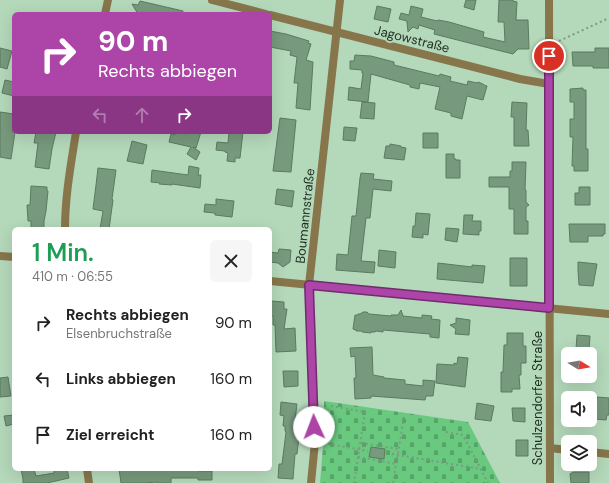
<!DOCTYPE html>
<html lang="de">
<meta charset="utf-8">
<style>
body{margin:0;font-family:"DM Sans",sans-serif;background:#f6f6f6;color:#222;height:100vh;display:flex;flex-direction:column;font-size:15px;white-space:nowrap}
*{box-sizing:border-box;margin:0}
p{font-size:13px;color:#767676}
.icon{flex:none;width:22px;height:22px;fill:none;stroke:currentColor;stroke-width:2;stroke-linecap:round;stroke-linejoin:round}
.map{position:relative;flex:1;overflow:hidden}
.side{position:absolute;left:12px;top:227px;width:260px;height:244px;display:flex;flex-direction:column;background:#fff;border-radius:6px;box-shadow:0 4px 16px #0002}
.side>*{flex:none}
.top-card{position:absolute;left:12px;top:12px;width:260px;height:122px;border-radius:6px;box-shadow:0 4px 16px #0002;background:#ad44a7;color:#fff;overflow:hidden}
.needle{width:26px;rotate:101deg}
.tools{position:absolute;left:561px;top:347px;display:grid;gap:8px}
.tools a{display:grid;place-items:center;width:36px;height:36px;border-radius:6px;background:#fff;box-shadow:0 4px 16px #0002;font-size:20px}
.pin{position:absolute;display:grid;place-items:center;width:34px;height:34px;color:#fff;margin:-17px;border:2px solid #fff;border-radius:50%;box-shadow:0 1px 4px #0007}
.me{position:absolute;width:44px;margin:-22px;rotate:358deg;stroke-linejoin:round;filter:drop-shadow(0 0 3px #0008)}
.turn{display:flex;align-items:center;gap:14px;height:84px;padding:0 20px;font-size:18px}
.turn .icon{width:52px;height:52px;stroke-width:2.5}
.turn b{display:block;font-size:28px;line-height:34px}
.lanes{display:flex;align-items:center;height:38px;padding:0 20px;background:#0003;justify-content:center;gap:20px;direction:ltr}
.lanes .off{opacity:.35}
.round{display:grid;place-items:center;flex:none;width:42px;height:42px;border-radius:6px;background:#f6f6f6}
.headline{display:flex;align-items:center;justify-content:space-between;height:68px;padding:0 20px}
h1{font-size:24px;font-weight:600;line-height:30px;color:#1e9e55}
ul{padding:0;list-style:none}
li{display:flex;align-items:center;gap:12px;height:56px;padding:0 20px}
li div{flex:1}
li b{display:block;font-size:15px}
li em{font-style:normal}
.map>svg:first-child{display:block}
.cemetery{fill:url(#cemetery-stones)}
.building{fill:#77997d;stroke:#5a7b60}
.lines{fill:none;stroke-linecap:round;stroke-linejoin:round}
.path{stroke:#7d9982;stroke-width:2;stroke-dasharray:2 3;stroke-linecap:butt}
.street{stroke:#87764b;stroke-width:8}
.route-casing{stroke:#702c6d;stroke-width:10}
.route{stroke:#ad44a7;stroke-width:7}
.labels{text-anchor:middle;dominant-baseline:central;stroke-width:3.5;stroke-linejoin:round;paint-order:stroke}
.street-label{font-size:13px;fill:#212f23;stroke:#b4d8ba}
</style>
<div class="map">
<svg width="609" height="483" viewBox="0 0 609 483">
<defs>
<pattern id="cemetery-stones" width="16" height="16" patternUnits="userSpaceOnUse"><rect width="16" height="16" fill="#68c97f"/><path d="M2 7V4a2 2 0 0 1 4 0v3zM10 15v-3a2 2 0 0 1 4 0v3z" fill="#55a468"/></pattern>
</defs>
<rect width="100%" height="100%" fill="#b4d8ba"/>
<path class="cemetery" d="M324 401 468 422 500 483H320L324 433Z"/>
<path class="building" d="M466 0H476L474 10 464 7Z
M499 0H513V1L517 2 516 20H528L529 49H518L513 54 481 46 434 34 435 30 419 25 418 29 413 27 408 32 407 23V21L399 19 401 13 409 15 411 6 423 9 421 17 437 21 438 20 449 22 484 32 483 37 505 42 504 22H498Z
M140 1 183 11V14H138L132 4 138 5Z
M377 6 391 9 388 22 374 19Z
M270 31 286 34 309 41 308 43 311 44 306 60 313 62 310 110 296 108 298 83H294L297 57 290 55 291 51 270 47Z
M0 48 12 51 7 69 0 67Z
M595 48H609V68H593V66H573L572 52H595Z
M355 55 371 56 394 62V65L439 76 440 74 451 77 450 81 467 85 468 81 477 83 478 82 483 84 484 85 487 86 483 100 467 96 462 119 451 116V113L435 109 440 87 420 83 419 89 410 87V85L371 74 368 102 348 100 349 87 361 89 363 73H362V70L350 69V61H354Z
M5 80 14 82V96L2 93Z
M583 88V90H586V149H588V171H574V166H572L573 137H570V119H574V102H570V89Z
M362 102 375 103 374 119 360 118Z
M512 102 527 103 526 130H528L529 146H514V117H511Z
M0 112 14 114V122L12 132H15L11 159 0 157Z
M280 118 296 120 291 172 273 171Z
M344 127 357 128 355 141 343 140Z
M36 132H56L52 149 49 169 35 167 38 143H34Z
M176 132 187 134V132H201L196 148 193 147 200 152 196 160 187 154 191 147 169 142 171 134 175 135Z
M229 132H243L240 158H235V162L227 161 228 153 225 152V151L216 150 217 142 228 143Z
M423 133H438V148H423Z
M132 141 147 145 143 164 127 161Z
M390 144 401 146V147L406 148 404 160 384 158 386 146H390Z
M446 154H454V159H456V160H460V178H446Z
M512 162H526L525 190H526V202L529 205 526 207V221H528V234H514V209H509V187H489V177H510V171H512Z
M189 166 199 168 198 175H201L200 188 172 184V185L159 184 160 183 151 182 152 170 188 175Z
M98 168 116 170 112 199 113 200 109 229H100L103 211 93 209 96 185Z
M361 173 374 174 373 179 392 181 391 191 373 189 370 218H366L361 261 375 262 374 273 336 270 337 254 348 255 352 216H356L360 178Z
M31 186 47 187V191H48L46 211 44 221V229H31V221H28L27 205H30Z
M579 187H590V205H575V193H579Z
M277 189 294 191 292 207 275 204Z
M216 199 234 201 232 217 215 215V213L204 212 205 204 216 205Z
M416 213 430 214 428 235 423 234V238L412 237 413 226H415Z
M464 215H473L472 221H481V231H479V235L463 234Z
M569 224H605V234H603V236H588V242H570Z
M446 228 459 229 457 242 445 240Z
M279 249 291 250 290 262 283 267 278 263 270 262V252L278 253Z
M379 250 396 252 395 268 378 266Z
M510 258H527V286H510Z
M578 262 597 264 593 286 579 285 578 270Z
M438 263 472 267V265L485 266 483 283 437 279Z
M271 301 284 302V309H287L284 329 295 328 296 351 276 352 275 325H273V316H270Z
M401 310 403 316 422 318V315L432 316 431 319 440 320 439 338 430 337V334L383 330V332L376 331 375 332H371V333L362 332V331H356V330L353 329 355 315H358V314H360L363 312H367L369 314 391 316V315H398Z
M456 318 470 320 469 335 455 334 456 329 450 325 456 323Z
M507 333H523V346H526V363H521V375H519L520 389H512V392H501V372H503L504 345H507Z
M577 335 590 336 589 350 576 349Z
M372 347 373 375 384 377V378L405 380V384L423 386V380L435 381 433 396H426L425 400 371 396V398L355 399 354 378H356L355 356 351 357 350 348Z
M458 357 468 358 465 387 436 383 437 364 454 365V363L457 364Z
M283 371H298V386L284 387Z
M8 377 11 396 0 397V378Z
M597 397 609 398V415H607L606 420 595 419Z
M281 402 297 404 294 428H297L296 436 299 437 297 454H295L293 479 278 478 279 464H282L286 432 285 431V426H283L284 416 280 415Z
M477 403 494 406 491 421 475 419Z
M512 408H525V422L513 421Z
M14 415V424L6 426 4 416Z
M516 440H528V456H516Z
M371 447 385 449 384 459 369 457Z
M21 469H34L36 476 54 473V469H67L69 478 47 483H23V479Z
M119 469H198V471H212V480H198V478H171V483H157V482L144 483H121Z
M573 472H589V483H571L570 474Z"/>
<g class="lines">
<path class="path" d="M559 41 609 18
M331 406 365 412 354 483
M446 432 463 435 488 483
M323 443 368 451
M361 443 399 449
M392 454 481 469
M358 457 397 464
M393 483 404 417"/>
<path class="street" d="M212 0 266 14
M549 0 550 483
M105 14 108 0
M270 15 520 79 549 84
M65 229C65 196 71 164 76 132
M0 256 14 257
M270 281 609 314
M550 448 568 450
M590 452 609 454
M87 469 89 483
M311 483 315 442 309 285 340 0"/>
</g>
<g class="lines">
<defs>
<path id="route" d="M314 427 309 285 549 308V56"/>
</defs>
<use href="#route" class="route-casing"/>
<use href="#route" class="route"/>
</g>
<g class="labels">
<g class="street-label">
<text transform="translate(412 39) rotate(14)">Jagowstraße</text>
<text transform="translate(305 216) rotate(-84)">Boumannstraße</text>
<text transform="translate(537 398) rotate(-90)">Schulzendorfer Straße</text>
</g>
</g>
</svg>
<div class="tools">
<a><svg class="needle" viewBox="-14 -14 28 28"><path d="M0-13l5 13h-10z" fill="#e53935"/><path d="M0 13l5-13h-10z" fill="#767676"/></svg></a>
<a><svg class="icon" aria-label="sound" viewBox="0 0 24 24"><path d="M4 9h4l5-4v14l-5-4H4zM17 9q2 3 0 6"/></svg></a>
<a><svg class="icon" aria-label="layers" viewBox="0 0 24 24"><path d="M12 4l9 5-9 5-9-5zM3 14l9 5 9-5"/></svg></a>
</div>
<div class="pin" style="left:549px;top:56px;background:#d93025"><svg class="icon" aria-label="arrive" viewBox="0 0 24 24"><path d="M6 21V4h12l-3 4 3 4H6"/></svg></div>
<svg class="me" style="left:314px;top:427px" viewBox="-20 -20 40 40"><circle r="19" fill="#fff"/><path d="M0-13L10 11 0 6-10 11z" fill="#ad44a7"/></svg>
<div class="top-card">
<div class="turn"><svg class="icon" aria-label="right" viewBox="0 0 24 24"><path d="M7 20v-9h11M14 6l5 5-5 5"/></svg><div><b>90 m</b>Rechts abbiegen</div></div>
<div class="lanes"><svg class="icon off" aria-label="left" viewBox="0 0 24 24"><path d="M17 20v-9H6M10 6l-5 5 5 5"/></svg><svg class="icon off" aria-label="ahead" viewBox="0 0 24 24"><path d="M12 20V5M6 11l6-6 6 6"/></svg><svg class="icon" aria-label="right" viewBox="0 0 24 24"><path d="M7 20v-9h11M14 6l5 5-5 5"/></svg></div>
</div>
<section class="side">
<div class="headline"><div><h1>1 Min.</h1><p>410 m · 06:55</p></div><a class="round"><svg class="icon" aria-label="close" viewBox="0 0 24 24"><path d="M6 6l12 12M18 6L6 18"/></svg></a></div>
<ul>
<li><svg class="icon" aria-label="right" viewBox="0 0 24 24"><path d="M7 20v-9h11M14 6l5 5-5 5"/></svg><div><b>Rechts abbiegen</b><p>Elsenbruchstraße</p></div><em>90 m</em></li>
<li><svg class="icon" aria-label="left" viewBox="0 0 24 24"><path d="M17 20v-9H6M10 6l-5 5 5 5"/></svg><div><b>Links abbiegen</b></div><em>160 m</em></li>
<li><svg class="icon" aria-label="arrive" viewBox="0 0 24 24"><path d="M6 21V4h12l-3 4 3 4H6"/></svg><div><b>Ziel erreicht</b></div><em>160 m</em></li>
</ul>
</section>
</div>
